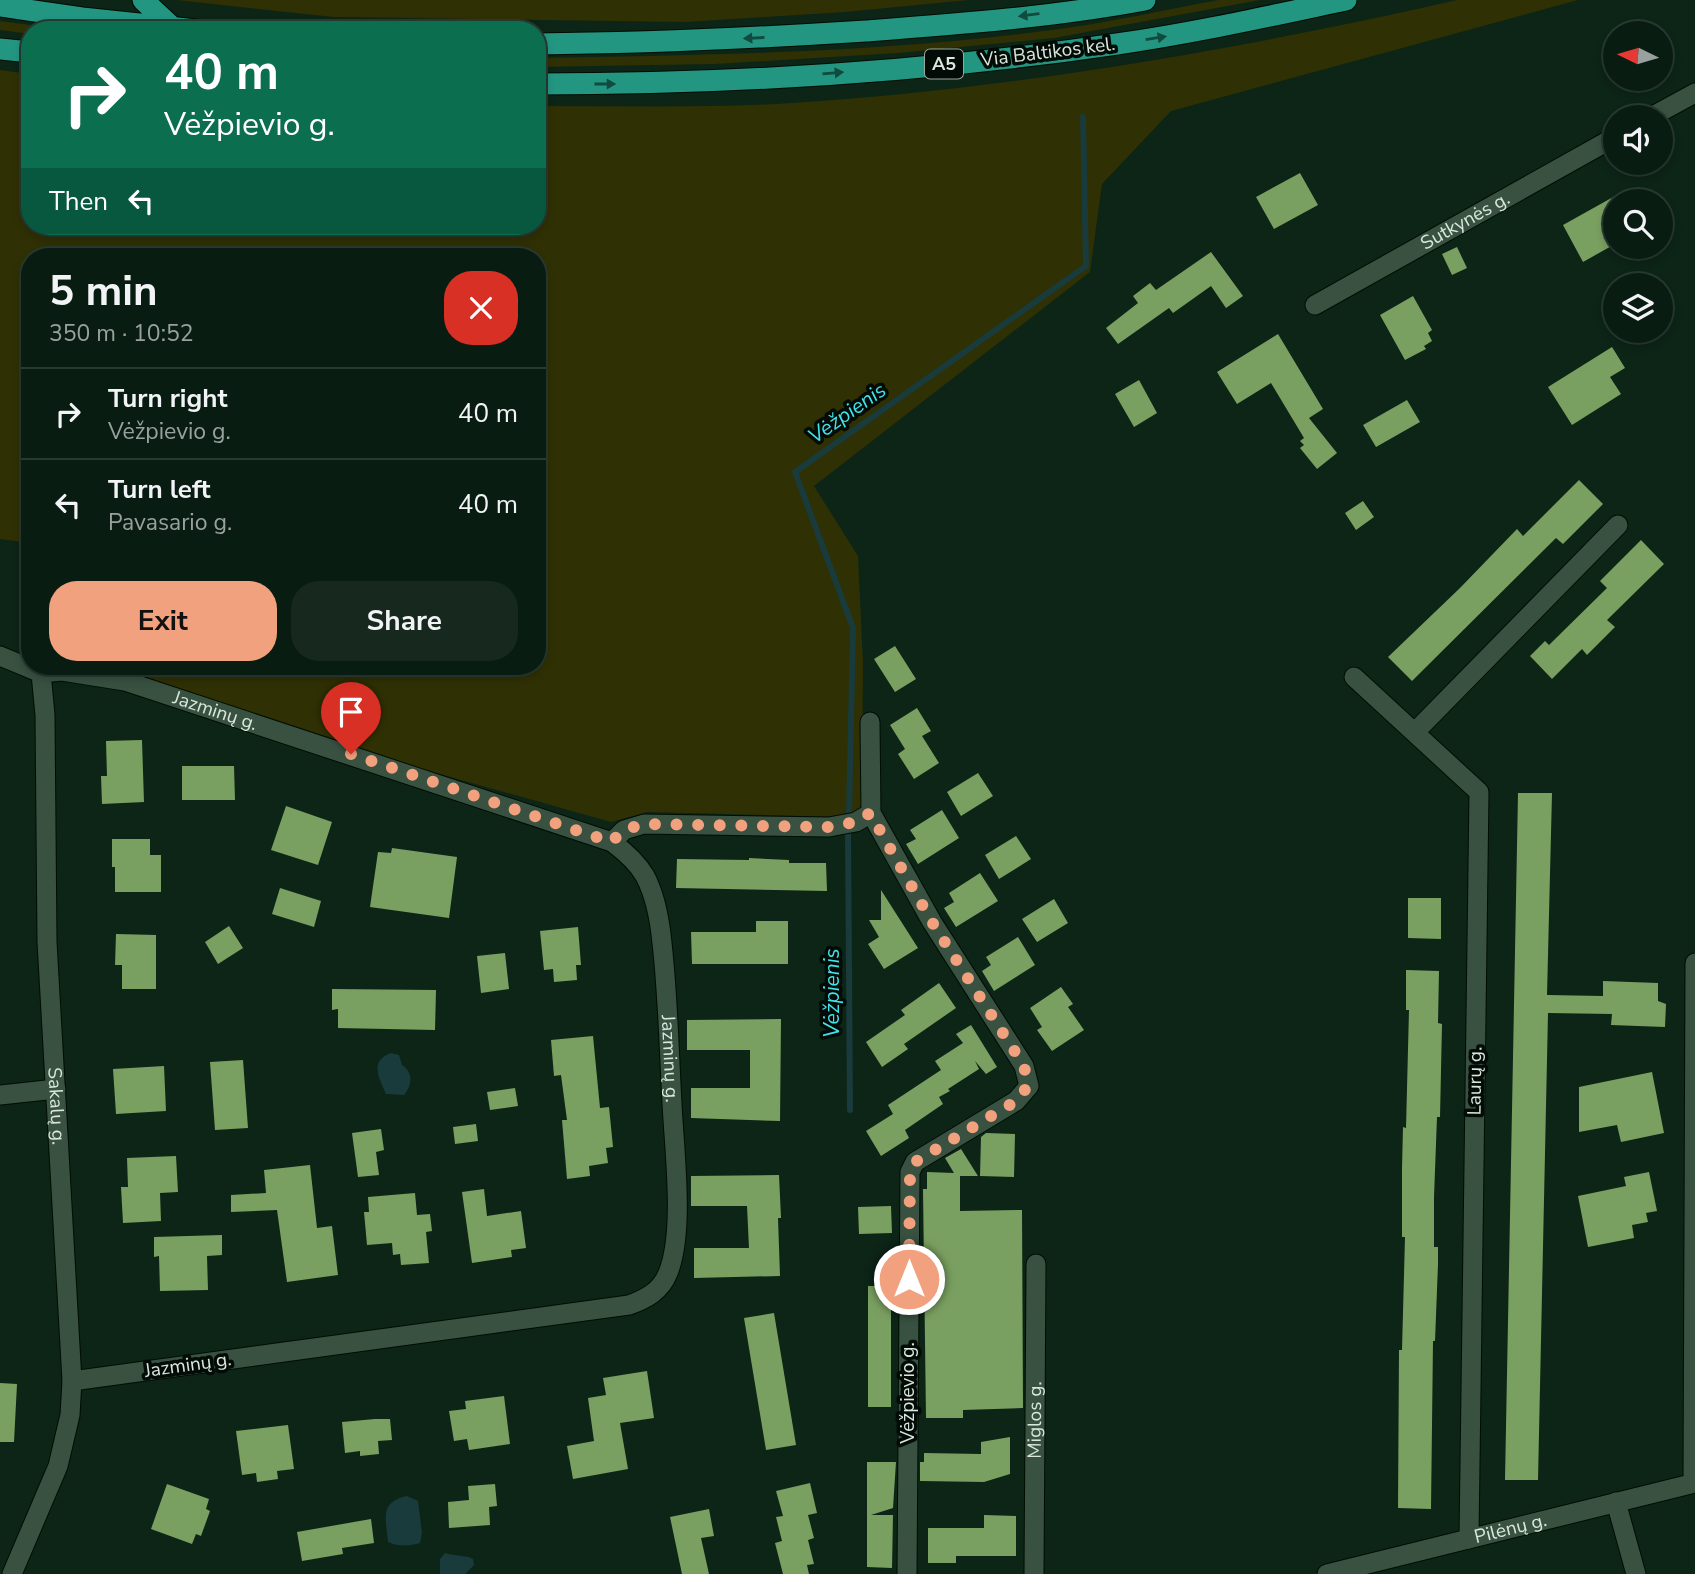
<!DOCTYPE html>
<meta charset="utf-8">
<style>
body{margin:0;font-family:"Nunito Sans",sans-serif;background:#17291f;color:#f1f3f6;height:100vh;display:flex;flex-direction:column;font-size:26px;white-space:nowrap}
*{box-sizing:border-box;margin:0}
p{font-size:23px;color:#99a19f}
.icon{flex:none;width:38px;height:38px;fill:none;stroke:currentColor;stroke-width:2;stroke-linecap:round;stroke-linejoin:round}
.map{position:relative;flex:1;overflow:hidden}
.sheet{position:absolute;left:21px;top:248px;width:525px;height:427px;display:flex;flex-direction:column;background:#091c11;border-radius:28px;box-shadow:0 4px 10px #0003,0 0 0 2px #293a31}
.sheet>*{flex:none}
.guide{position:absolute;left:21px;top:21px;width:525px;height:214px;border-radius:28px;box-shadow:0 4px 10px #0003,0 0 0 2px #293a31;background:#0b6e4f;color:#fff;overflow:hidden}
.needle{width:46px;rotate:275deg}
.fabs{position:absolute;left:1603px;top:21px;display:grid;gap:14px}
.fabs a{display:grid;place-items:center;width:70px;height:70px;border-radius:50%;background:#091c11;box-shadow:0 4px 10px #0003,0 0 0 2px #293a31;font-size:35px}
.pin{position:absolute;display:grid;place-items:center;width:60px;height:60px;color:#fff;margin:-72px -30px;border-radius:50% 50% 50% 0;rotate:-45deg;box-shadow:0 0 7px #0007}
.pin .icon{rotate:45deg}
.me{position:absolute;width:77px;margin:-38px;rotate:0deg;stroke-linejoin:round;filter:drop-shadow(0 0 5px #0008)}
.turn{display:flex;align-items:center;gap:24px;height:147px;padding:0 28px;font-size:32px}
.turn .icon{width:91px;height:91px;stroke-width:2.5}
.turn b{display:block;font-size:49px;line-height:60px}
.then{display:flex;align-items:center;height:66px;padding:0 28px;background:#0003;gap:14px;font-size:26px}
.round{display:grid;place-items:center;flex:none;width:74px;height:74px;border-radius:28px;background:#17291f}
.summary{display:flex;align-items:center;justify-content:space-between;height:119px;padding:0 28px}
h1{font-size:42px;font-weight:700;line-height:52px}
.button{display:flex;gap:14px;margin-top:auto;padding:14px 28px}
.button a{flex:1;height:80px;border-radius:28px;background:#f1a17d;color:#111;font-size:28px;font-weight:700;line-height:80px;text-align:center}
.button a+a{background:#17291f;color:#f1f3f6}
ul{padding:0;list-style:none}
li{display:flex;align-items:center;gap:21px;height:91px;padding:0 28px;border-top:2px solid #293a31}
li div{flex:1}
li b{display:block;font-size:26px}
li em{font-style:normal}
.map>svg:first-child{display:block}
.green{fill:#2f3004}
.water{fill:#193b3c}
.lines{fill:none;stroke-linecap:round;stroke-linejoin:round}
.stream{stroke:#193b3c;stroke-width:6}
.building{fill:#7aa061}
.minor-casing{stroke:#000d03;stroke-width:21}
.trunk-casing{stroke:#000d03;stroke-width:23}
.minor{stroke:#385141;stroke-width:19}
.trunk{stroke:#239682;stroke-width:21}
.oneway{fill:#114a3e}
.route{stroke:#f1a17d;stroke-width:12;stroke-dasharray:0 21.6}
.labels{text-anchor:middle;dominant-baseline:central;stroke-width:7;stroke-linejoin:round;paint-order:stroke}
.shield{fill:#030b06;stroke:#99a59c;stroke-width:2}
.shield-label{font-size:18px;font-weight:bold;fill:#d9e7dd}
.street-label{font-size:19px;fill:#d9e7dd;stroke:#030b06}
.water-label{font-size:21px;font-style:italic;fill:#42e3ec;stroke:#030b06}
</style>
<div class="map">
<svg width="1695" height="1574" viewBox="0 0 1695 1574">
<rect width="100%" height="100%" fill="#0c2517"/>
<path class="green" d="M176 0H969L845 12 685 22 333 17Z
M1219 0H1260L1054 38 898 53 715 64 537 67V58C709 55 881 53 1052 30 1108 23 1163 10 1219 0Z
M1457 0H1578L1171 111 1102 184 1090 272 814 486 858 556 863 662 862 811 836 817 647 812 611 822 80 673 78 667H537V257H30V543L0 539V70L30 74V226H537V106C617 106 697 108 776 104 1006 90 1232 51 1457 0Z
M0 21 69 30H30V34L0 30Z"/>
<path class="water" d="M391 1053 399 1055 402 1065C414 1073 412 1085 404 1095L386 1094C379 1078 369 1061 391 1053Z
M407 1496 418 1501 422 1533 420 1543C410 1546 398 1547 388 1542 386 1519 379 1502 407 1496Z
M445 1553C453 1556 467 1555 473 1559L474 1565 465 1574H440V1559Z"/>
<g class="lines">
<path class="stream" d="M849 814 853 628 795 472 1086 266 1083 117
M848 833 850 1110"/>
</g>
<path class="building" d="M1300 173 1318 205 1274 229 1256 197Z
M1615 196V244L1583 262 1563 225Z
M1457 247 1467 268 1452 275 1442 254Z
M1211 252 1243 296 1226 308 1211 286 1173 313 1169 308 1118 344 1106 328 1138 303 1133 296 1150 283 1156 290Z
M1413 296 1432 330 1428 333 1432 341 1424 346 1426 349 1405 360 1380 315Z
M1278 334 1323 409 1309 418 1337 453 1317 469 1300 448 1304 445 1300 441 1304 438 1271 383 1237 404 1217 372Z
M1612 347 1625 368 1610 377 1621 394 1572 425 1548 387Z
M1139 380 1157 413 1134 427 1115 394Z
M1407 400 1420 422 1376 447 1363 425Z
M1579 480 1603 504 1563 544 1556 538 1412 681 1388 657 1460 588 1517 529 1523 536Z
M1363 501 1374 517 1356 530 1345 513Z
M1641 540 1664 564 1607 620 1615 627 1587 655 1582 649 1552 679 1530 656 1545 641 1549 645 1607 588 1600 581Z
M895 646 916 679 895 692 874 659Z
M917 708 931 731 922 736 939 763 914 779 898 754 905 749 890 725Z
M142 740 144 802 102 804 101 776H107L106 741Z
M182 766H234L235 800H182Z
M978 773 993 796 961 816 947 792Z
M1518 793H1552L1547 995 1603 996V981L1658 983V1001L1666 1004 1665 1027 1611 1025 1612 1014 1548 1013 1538 1480H1505Z
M286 806 332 822 318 865 271 850Z
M942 810 959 838 918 864 906 844 916 839 910 830Z
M1016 836 1031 859 999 879 985 855Z
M112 839H150V855H161V892H115V867H112Z
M392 848 457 857 449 918 370 907 378 852 391 853Z
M749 858 789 860V863H826L827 891 676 888 677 859 749 860Z
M980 873 998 901 956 927 944 908 954 902 949 893Z
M280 888 321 901 314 927 272 914Z
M881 890 918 948 884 969 868 944 879 937 869 920H881Z
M1408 898H1441V939L1408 938Z
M1054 899 1068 923 1037 942 1022 919Z
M756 921H788V964H692L691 932H756Z
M229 926 243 948 218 964 205 942Z
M578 927 581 965H576L577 980 554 982 553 969 544 970 540 931Z
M116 934 156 935V989H122V965H115Z
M1018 937 1035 965 994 991 982 971 991 965 986 957Z
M505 953 509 989 481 993 477 956Z
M1406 970 1439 971 1438 1023 1442 1024 1440 1117H1437L1434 1197V1247H1438V1264L1435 1341H1433L1431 1509 1398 1508 1399 1350H1402L1405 1237H1402V1168L1403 1127 1406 1128 1409 1010H1406Z
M939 983 956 1008 904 1044 908 1049 882 1067 866 1042 905 1015 901 1010Z
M1061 987 1073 1004 1068 1007 1084 1030 1052 1051 1037 1030 1042 1027 1030 1008Z
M332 989 436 990 435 1030 338 1028V1009L332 1010Z
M781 1019 780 1121 691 1118V1088H750V1050H687V1020Z
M971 1025 997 1067 986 1074 975 1061 979 1069 948 1089 950 1091 939 1097 943 1104 905 1130 909 1138 881 1156 866 1131 893 1114 888 1105 941 1070 935 1061 963 1043 956 1034Z
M593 1036 600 1108 609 1107 613 1147 606 1148 608 1163 589 1166 590 1176 567 1179 562 1120H567L561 1075 554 1076 551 1040Z
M243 1060 248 1128 215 1130 210 1062Z
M164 1066 166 1111 116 1114 113 1069Z
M1652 1072 1664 1133 1621 1142 1617 1125 1579 1132V1087Z
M515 1088 518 1106 490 1110 487 1092Z
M476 1124 478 1141 455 1144 453 1127Z
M381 1129 384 1150 376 1152 379 1175 358 1177 352 1133Z
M986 1133 1015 1134 1014 1177 980 1176 981 1137Z
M961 1149 978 1176H960V1211L1022 1210 1023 1408 963 1410V1418H926L923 1189H927V1172L954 1173 945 1158Z
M176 1156 178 1192 160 1193 161 1221 123 1223 121 1187H128L127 1158Z
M310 1165 317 1228 332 1226 338 1275 287 1282 277 1210 231 1212V1195L266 1193 264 1170Z
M1649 1172 1657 1211 1646 1213 1648 1222 1632 1225 1634 1238 1588 1247 1578 1196 1626 1186 1624 1177Z
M779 1175 781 1218H778L780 1276 694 1278V1248H749L747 1206H691V1176Z
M484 1189 487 1216 521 1211 526 1248 511 1250 512 1257 472 1263 462 1192Z
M415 1193 417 1215 430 1214 432 1231 426 1232 429 1263 401 1265 400 1254 393 1255 392 1243 367 1245 364 1212H369L368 1197Z
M891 1206 892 1233 859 1234 858 1207Z
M222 1235V1255L207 1256 208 1290 160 1291 159 1256 154 1257V1237Z
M868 1286H891V1407H868Z
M774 1313 796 1445 766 1450 744 1318Z
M647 1371 654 1418 620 1423 628 1469 573 1479 567 1446 594 1441 588 1398 606 1395 603 1378Z
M0 1383 17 1384 14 1442H0Z
M504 1396 510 1444 469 1450 467 1439 454 1441 449 1411 466 1409 465 1401Z
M375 1419H390L392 1440 378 1441 379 1454 360 1456V1451L345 1453 342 1422Z
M288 1425 294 1469 277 1471 278 1479 257 1482 256 1473 242 1475 236 1431Z
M1010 1437V1474L984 1482 920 1481V1462H924V1453L981 1454V1442Z
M867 1462H896L893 1508 871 1515H893L892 1568 867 1567Z
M810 1483 817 1513 808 1515 814 1538 808 1540 814 1564 807 1565 809 1574H783L775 1543 782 1541 776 1517 783 1516 776 1491Z
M167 1484 209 1499 206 1509 210 1511 201 1536 196 1534 192 1544 151 1529Z
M495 1484 497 1506 489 1507 490 1525 449 1528 448 1502 469 1500 468 1486Z
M709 1509 714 1536 701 1538 709 1574H682L670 1517Z
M984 1515 1016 1516V1556H956V1563H928V1528H984Z
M371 1519 374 1543 342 1548 343 1554 302 1561 297 1532Z"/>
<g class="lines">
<defs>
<g id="minor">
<path d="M1651 117 1695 93"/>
<path id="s1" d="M1315 305 1615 137"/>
<path id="s2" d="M0 656 41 673 45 715 47 942 72 1381 70 1415 58 1466 12 1574"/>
<path id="s3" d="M41 673 62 671 125 681 612 842C624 851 637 862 645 876 655 895 660 922 662 943 668 996 669 1050 672 1103 674 1149 685 1231 668 1273 661 1291 646 1299 629 1305L72 1381"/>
<path d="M1354 677 1479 792 1469 1539"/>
<path d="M870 722 871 813 932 922 1024 1066 1029 1086 1016 1101 915 1162 910 1172 907 1574"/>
<path d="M1415 732 1618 525"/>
<path d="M612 842 624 830 644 824 829 827 856 822 871 813"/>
<path d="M0 1095 56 1089"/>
<path d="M1693 1483 1695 963"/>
<path d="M1616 1502 1636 1574"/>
<path id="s4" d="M1034 1574 1036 1264"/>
<path id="s5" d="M1327 1574 1695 1483"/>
</g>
<path id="trunk" d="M143 0 173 28
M0 6 82 18 196 30
M537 44C647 43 756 38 866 31 959 24 1054 17 1145 0
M0 49 30 52
M537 84C731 84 926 72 1117 44 1194 33 1270 16 1346 0"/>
</defs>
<use href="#minor" class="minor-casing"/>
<use href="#trunk" class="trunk-casing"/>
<use href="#minor" class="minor"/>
<use href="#trunk" class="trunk"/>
</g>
<defs><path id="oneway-solid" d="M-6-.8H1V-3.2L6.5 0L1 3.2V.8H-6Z" transform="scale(1.75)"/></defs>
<g class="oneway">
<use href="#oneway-solid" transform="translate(1029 15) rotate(173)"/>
<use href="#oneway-solid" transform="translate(754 38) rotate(177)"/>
<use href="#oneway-solid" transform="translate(1156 38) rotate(-9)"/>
<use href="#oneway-solid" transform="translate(833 73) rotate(-5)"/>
<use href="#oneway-solid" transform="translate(605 84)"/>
</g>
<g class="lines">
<path class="route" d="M351 754 611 842 624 830 644 824 829 827 856 822 870 813 932 922 1024 1066 1028 1086 1016 1101 915 1162 910 1172 909 1279"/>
</g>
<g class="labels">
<rect class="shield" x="925" y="49.5" width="38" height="29" rx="5"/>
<g class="shield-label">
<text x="944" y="64">A5</text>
</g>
<g class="street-label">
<text transform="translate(1048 52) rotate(-7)">Via Baltikos kel.</text>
<text stroke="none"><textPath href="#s1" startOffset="172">Sutkynės g.</textPath></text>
<text stroke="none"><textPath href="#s3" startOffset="180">Jazminų g.</textPath></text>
<text stroke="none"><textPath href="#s3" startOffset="831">Jazminų g.</textPath></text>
<text transform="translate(1475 1081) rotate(-89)">Laurų g.</text>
<text stroke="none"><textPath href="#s2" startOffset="478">Sakalų g.</textPath></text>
<text transform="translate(188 1365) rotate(-8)">Jazminų g.</text>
<text transform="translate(908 1393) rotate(-90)">Vėžpievio g.</text>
<text stroke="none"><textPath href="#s4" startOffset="154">Miglos g.</textPath></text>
<text stroke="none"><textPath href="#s5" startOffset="189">Pilėnų g.</textPath></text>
</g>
<g class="water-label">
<text transform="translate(847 413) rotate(-35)">Vėžpienis</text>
<text transform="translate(832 993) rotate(-90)">Vėžpienis</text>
</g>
</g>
</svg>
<div class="fabs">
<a><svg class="needle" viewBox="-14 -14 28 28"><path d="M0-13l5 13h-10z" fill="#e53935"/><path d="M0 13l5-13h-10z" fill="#99a19f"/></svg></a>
<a><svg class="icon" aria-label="sound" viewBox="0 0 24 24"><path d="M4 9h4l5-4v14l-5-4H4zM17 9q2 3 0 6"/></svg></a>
<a><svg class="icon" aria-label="search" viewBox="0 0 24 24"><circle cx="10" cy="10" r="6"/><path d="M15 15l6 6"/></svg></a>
<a><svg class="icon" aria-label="layers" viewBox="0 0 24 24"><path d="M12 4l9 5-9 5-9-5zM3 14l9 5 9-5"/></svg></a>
</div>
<div class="pin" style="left:351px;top:754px;background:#d93025"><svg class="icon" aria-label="arrive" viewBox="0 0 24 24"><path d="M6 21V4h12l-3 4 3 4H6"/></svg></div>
<svg class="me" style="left:909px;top:1279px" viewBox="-20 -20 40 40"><circle r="17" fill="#f1a17d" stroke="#fff" stroke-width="3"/><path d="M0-11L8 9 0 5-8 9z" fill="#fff"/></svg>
<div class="guide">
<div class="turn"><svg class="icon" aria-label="right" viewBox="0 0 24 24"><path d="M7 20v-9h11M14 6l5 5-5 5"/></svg><div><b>40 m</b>Vėžpievio g.</div></div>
<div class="then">Then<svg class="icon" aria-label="left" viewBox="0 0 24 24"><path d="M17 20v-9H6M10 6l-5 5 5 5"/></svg></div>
</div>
<section class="sheet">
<div class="summary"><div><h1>5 min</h1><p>350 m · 10:52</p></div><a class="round" style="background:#d93025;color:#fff"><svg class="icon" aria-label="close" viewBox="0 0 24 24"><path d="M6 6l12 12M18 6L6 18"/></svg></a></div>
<ul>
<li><svg class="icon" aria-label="right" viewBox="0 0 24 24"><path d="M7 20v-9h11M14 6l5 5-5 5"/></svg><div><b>Turn right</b><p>Vėžpievio g.</p></div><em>40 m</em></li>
<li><svg class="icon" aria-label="left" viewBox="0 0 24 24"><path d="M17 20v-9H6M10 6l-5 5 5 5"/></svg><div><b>Turn left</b><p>Pavasario g.</p></div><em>40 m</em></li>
</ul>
<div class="button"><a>Exit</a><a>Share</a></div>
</section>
</div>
